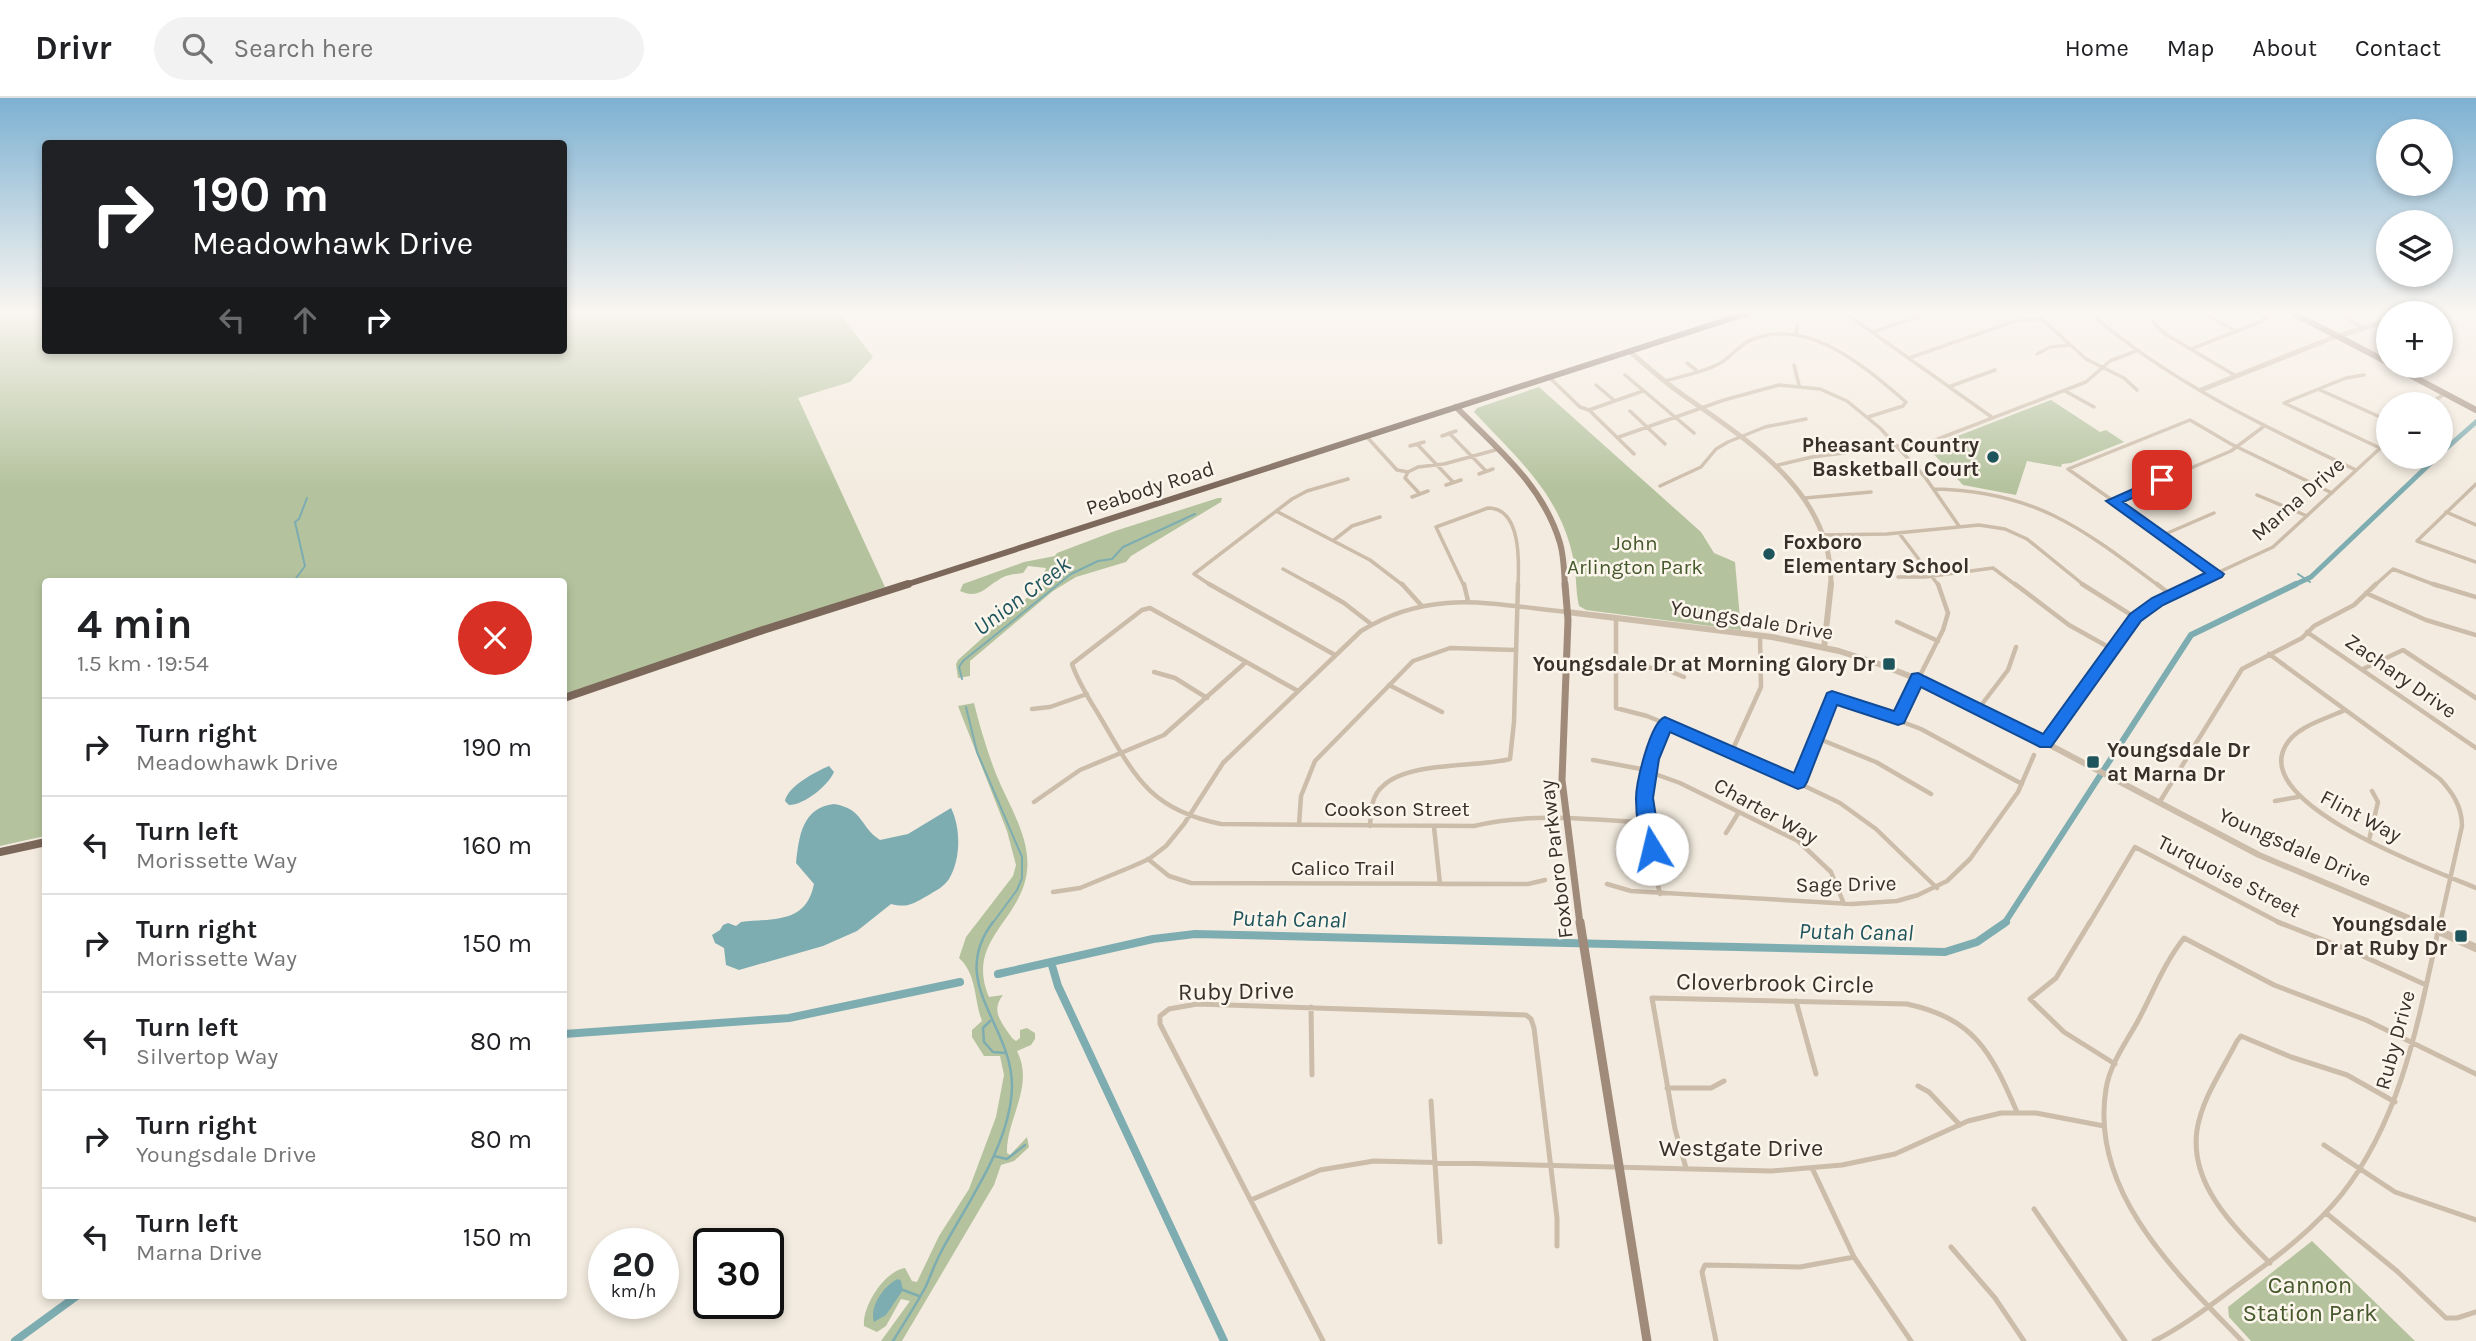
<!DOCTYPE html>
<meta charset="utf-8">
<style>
body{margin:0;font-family:Karla,sans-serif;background:#f2f2f2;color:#202124;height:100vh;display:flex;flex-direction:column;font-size:26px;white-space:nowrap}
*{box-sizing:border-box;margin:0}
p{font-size:23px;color:#757577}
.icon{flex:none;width:38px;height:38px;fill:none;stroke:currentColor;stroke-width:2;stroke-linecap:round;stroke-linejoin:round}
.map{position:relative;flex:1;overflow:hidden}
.side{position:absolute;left:42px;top:480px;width:525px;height:721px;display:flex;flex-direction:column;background:#fff;border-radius:7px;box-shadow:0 4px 10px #0003}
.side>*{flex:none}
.hud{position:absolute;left:42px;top:42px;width:525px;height:214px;border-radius:7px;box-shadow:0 4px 10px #0003;background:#202124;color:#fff;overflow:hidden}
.fabs{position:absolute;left:2376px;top:21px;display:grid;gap:14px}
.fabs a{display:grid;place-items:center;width:77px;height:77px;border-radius:50%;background:#fff;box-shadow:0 4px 10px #0003;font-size:35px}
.speed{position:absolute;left:588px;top:1130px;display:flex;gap:14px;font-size:35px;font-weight:700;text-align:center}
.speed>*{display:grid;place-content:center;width:91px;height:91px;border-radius:50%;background:#fff;box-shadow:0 4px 10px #0003;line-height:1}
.speed small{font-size:18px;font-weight:400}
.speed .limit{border:4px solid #111;border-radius:10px;background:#fff;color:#111}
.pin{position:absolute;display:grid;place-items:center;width:60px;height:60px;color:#fff;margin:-30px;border-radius:14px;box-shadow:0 4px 10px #0006}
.me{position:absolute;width:77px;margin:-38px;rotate:351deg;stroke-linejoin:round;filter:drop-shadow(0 0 5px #0008)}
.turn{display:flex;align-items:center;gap:24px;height:147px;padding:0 35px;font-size:32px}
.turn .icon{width:91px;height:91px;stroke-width:2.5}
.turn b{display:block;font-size:49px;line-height:60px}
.lanes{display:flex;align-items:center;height:66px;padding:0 35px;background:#0003;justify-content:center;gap:35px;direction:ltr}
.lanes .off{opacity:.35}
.round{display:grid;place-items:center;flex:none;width:74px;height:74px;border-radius:37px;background:#f2f2f2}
.overview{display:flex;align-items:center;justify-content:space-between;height:119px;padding:0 35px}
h1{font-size:42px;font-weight:700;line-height:52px}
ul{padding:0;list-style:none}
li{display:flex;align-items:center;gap:21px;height:98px;padding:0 35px;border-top:2px solid #e0e0e0}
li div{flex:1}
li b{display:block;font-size:26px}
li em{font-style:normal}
header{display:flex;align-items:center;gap:42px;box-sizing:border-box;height:98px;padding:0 35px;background:#fff;border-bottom:2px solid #e0e0e0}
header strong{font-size:33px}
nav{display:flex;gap:38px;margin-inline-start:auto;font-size:24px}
.search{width:490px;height:63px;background:#f2f2f2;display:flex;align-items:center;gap:18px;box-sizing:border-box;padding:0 24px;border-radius:38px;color:#757577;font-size:26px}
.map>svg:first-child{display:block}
.green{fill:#b4c39e}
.water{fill:#7dacb1}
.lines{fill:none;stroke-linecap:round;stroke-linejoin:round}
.stream-far1{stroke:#7dacb1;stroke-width:2}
.stream{stroke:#7dacb1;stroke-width:2.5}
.canal-far2{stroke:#7dacb1;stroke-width:5}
.canal-far1{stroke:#7dacb1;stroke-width:6}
.canal{stroke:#7dacb1;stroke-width:8}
.minor-far2{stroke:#ccbcaa;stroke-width:3.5}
.minor-far1{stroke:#ccbcaa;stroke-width:4.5}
.minor{stroke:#ccbcaa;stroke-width:5}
.tertiary-far2{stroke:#ccbcaa;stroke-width:5}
.tertiary-far1{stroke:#ccbcaa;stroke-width:6}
.tertiary{stroke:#ccbcaa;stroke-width:8}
.secondary-far2{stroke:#a08b7b;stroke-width:6}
.secondary-far1{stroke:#a08b7b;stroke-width:7}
.secondary{stroke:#a08b7b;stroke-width:9}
.primary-far1{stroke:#7c685b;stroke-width:6}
.primary{stroke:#7c685b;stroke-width:8}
.route{fill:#1a73e8;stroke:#114b97;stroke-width:2}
.poi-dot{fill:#1e545c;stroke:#fbf5ec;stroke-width:2.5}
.labels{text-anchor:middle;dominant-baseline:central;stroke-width:5;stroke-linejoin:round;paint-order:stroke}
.poi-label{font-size:21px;font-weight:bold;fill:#3a302a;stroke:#fbf5ec;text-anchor:end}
.street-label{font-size:21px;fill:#3a302a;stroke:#fbf5ec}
.park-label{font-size:21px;fill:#46592d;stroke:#fbf5ec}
.water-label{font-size:23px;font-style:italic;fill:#1e545c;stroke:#fbf5ec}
.near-street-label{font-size:24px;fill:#3a302a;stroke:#fbf5ec}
.near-park-label{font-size:24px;fill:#46592d;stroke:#fbf5ec}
</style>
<header>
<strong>Drivr</strong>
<div class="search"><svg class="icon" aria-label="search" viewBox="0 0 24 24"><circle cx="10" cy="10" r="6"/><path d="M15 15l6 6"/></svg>Search here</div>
<nav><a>Home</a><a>Map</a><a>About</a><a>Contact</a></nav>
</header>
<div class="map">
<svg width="2476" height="1243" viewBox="0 0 2476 1243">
<rect width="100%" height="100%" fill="#f3ebdf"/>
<path class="green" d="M0 215H45L46 252H564V215H839L873 259 850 284 798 300 885 489 564 596V483H46L45 738 0 748Z
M1539 289 1701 434 1714 455 1735 464 1741 532 1586 512 1579 508C1575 491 1577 472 1572 455 1558 394 1514 357 1474 314L1477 310Z
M2051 302 2100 334 2106 332 2124 344 2071 365 2062 366 2061 369 2027 363 2016 397 1963 387 1926 348 1937 346Z
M1218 400H1222L1221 404 1131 458 1126 464 1076 479 1053 493 970 563V578L958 580 956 566 958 562 1047 482 1044 476 1046 470 1028 468 1023 475C1017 476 1011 476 1006 478 988 485 981 503 960 493L963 486 1024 464 1055 458 1057 455 1115 433Z
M974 605C980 629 987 653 996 676 1008 706 1031 740 1027 773 1021 824 965 842 989 899L1003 897C990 913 1002 925 1012 940L1016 943 1020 940V932L1027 930 1035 935V941L1031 947 1017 953C1035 988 1006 1021 1007 1055L1010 1057 1027 1039 1029 1049 1014 1063 1001 1067 994 1087 902 1243H881L910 1203 901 1201 886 1228 877 1234 864 1228C862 1209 884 1173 905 1170L912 1183 917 1184 939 1138 969 1091 996 1019 1004 977 1000 958H984L972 939V932L982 923C974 902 977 876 959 860L966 839 1013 778 1016 767 1007 733 958 608Z
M2312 1143 2415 1243H2251L2229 1219 2228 1209Z"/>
<path class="water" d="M829 668 834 674C828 688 804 707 789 707L785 703C788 688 815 674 829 668Z
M834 706C864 711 859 728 880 742L908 736 951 710C961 730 961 761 949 781 944 789 935 793 927 798 913 806 907 810 891 806L857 833 823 848 739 872 726 867 724 850 715 845 712 837 720 832 723 827 728 825 736 828 741 824C774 820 806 826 814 786L796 765C799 738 802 710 834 706Z
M898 1181 901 1183 903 1192 886 1217 874 1224C869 1209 884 1187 898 1181Z"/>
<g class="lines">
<path class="stream-far1" d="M2298 476 2310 484
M294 483 305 468 295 424 299 421 307 400
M962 581 959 569 963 563 1071 476 1098 463 1112 461 1123 449 1195 416
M966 609 977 654 1022 759V780L1017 792 992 826"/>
<path class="stream" d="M990 923 983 930 984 944 993 954 1006 955
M994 1058 1007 1061 1025 1047
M903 1192 919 1198
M893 1243C904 1225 916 1207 926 1188 931 1177 935 1165 941 1154 967 1105 1011 1046 1012 988 1012 926 947 885 993 824"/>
<path class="canal-far2" d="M2441 355 2476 324
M2292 488 2311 479 2437 359"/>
<path class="canal-far1" d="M2004 826 2191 537 2296 486"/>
<path class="canal" d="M1051 864 1058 888 1224 1243
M998 876 1153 841 1195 836 1945 854 1977 844 2006 824
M564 936 789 920 960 884
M15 1243 78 1197"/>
<path class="minor-far2" d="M1845 215 1993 320
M2090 215C2168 283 2263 328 2356 372
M2203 215 2236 233
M2338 215 2363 230
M2152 223 2165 236 2236 278
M1873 234 1930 215
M1796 237 1797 228
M2191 251 2267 221 2258 215
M2037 256 2050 249 2069 247
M1909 260 2015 223 2042 221 2086 261 2124 280 2137 292
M1687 265 1696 272
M1794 267 1799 287
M1625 277 1694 335
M2364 277 2346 280 2284 305 2380 350
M1549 279 1580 309 1589 312 1634 356
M1666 283C1685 277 1706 274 1722 264 1733 257 1741 245 1753 241 1810 219 1866 270 1906 304L1903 308 1868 319
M1596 287 1615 303
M1951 288 1995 272
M2320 292 2389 323
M2065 293 2094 309
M2428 306 2445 296
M1589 312 1643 293
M1630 313 1665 346
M1449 335 1486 373
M1366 338 1397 372 1408 374 1405 380 1420 396
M1442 338 1456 333
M1619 339 1724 302 1779 287 1820 291 1847 303 1880 330 1925 379 1959 428
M1417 346 1453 384
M1410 348 1424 344
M1778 367 1812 359 1930 344 2086 284 2110 263 2136 253
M1408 374 1418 369 1444 366 1499 351
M1479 376 1493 371
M2476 386 2417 443 2476 464
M1446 387 1461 382
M1660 388 1701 369 1716 351 1728 344 1765 329 1806 321
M1934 391C2035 393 2082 430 2159 488
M2257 397 2307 418
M1412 399 1428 393
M1805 400 1871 394
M2113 403 2231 353 2263 329
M1276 413 1370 462 1404 488
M2446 414 2476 427
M1899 435 1939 488
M1823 437 1887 436 1979 427 2005 431 2027 441 2085 488
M2163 437 2214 415
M1334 442 1352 428 1380 419
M1283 471 1314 488
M2217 476 2068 371 2190 322 2231 346 2332 395
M1898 479H1925L1993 470 2017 488
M1212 488 1194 476 1292 401 1307 393 1348 381
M1464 488 1436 429 1488 410C1522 410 1519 466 1518 488
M2189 488 2273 449 2389 342
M2374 488 2393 471 2438 488"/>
<path class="minor-far1" d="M1209 486 1335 557
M1311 486 1344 505 1371 526
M1402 486 1421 507
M1464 486 1468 503
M2015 486 2069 527 2112 551
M2082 486 2136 520
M2157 486 2171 497
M2433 486 2476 499
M2366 495 2426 522 2476 537
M1616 520V610L1647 618 1732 653 1840 705 1876 731 1937 790
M1897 524 1938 543
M2307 534 2476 650
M2269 556 2440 681C2453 695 2462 709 2462 728L2440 826
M1616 565 1667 572 1684 579
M2363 571 2403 552 2476 600
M1154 574 1175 580 1207 600
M1389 587 1442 614
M1298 593 1150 510 1142 512 1072 566C1079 587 1092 605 1103 624 1136 681 1152 712 1221 726L1474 728C1533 714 1589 721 1649 725
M1979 610 2008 572 2016 549
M1032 611 1050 609 1087 596
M2345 612C2326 621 2297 628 2286 647 2249 707 2439 774 2476 790
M1898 621 1943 532 1948 515 1938 486
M1817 640 1876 664 1931 696
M2045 645 2139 516 2158 503 2193 486
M1732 653 1761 589 1760 538
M1593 662 1641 671 1680 685 1798 743 1831 774 1844 806
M1798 684 1830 601 1836 599 1921 631 2022 686
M2275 703 2298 699
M1034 704 1080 672 1164 637 1246 564
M2159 705 2242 571 2302 540 2314 528 2354 507 2376 486
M1299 727 1301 698 1315 663 1413 563 1450 550 1515 552
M1370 728C1371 713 1371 698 1383 688 1409 663 1475 670 1510 661L1514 624 1518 486
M1434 729 1440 786
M1726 735 1739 714
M2369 742 2378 704 2372 693
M1148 761 1169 778 1191 785 1528 786 1545 782
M1607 786 1631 793 1852 806 1897 803 1918 797 1947 783 1970 761 2018 694 2034 657
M1053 794 1080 790 1131 769 1149 761 1166 748 1184 726 1223 665 1361 533C1431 490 1490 506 1567 514
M1660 796C1646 737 1640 682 1665 625
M2089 826 2135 749 2282 826"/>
<path class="minor" d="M2090 824 2056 880 2030 901 2064 934 2115 966
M2278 824 2354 854 2426 887
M1796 903 1816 976
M1311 909 1312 977
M1918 988 1929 994 1960 1027
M1667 990H1711L1724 983
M1431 1003 1440 1144
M2324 1047 2395 1094 2476 1122
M1686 1070 1675 1031 1652 900 1907 906C1975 921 1991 954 2017 1014
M1813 1072 1854 1159 1911 1243
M1251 1102 1320 1072 1374 1063 1771 1073 1842 1067 1895 1056 1968 1023 2001 1015H2036L2104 1028
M2034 1111 2125 1243
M2326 1115 2398 1174 2446 1220H2457L2476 1214
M1951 1149 1995 1200 2024 1243
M2270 1165C2235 1130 2189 1087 2197 1032 2202 1000 2223 971 2237 943L2241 938 2291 959 2347 977 2395 1004
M1323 1243 1160 926V918L1169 911 1197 906 1526 917 1531 921 1534 930 1557 1120V1148
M1716 1243 1702 1174 1705 1167 1800 1169 1854 1159
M2154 1243C2186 1227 2213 1205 2242 1184 2278 1158 2314 1131 2342 1096 2403 1018 2419 919 2440 824
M2242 1243C2177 1176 2089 1094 2106 991 2110 965 2128 942 2140 919 2154 892 2165 864 2184 840L2274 887 2366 922 2476 976"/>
<path class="tertiary-far2" d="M1629 253C1647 268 1664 284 1683 297 1751 345 1833 395 1831 488
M2201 292 2332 240 2389 222"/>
<path class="tertiary-far1" d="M1567 514 1772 539 1839 553 1879 566 1945 592 2259 757 2423 826
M1824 550 1831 486"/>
<path class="tertiary" d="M2419 824 2476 850"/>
<path class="secondary-far2" d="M2293 215 2389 265
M2393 268 2476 312
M1456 309C1497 350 1543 387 1560 445 1564 458 1564 474 1565 488"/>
<path class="secondary-far1" d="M1565 486 1568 522 1562 682 1580 826"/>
<path class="secondary" d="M1580 824 1647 1243"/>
<path class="primary-far1" d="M902 488 1748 215"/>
<path class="primary" d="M564 600 757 534 908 486
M0 754 46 744"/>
</g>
<linearGradient id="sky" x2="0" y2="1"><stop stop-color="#7db1d2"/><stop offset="0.55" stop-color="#faf6f1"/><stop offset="1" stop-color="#faf6f1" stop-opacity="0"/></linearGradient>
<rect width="2476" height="389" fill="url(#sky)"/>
<path class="route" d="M2162 378 2169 382 2167 385 2123 404 2224 476 2222 479 2163 507 2141 523 2051 649H2040L1921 589 1904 625 1898 627 1837 607 1807 684 1804 689 1798 691 1670 634 1659 661 1653 700 1661 751 1658 756H1646C1639 742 1636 716 1636 701 1636 685 1650 624 1665 619L1794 675 1827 595 1832 593 1894 613 1912 576 1918 575 2043 636 2130 516 2152 500 2205 475 2106 403Z"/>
<g class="poi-dot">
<circle cx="1993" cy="359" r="7"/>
<circle cx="1769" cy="456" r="7"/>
<rect x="1882" y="559" width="14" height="14" rx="3.5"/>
<rect x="2086" y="657" width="14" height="14" rx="3.5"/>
<rect x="2454" y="831" width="14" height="14" rx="3.5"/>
</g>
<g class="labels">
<g class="poi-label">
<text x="1979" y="347">Pheasant Country<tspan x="1979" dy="24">Basketball Court</tspan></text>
<text x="1783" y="444" text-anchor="start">Foxboro<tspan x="1783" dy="24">Elementary School</tspan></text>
<text x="1875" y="566">Youngsdale Dr at Morning Glory Dr</text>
<text x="2107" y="652" text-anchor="start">Youngsdale Dr<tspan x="2107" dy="24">at Marna Dr</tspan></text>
<text x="2447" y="826">Youngsdale<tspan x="2447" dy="24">Dr at Ruby Dr</tspan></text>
</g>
<g class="street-label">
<text transform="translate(1150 390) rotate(-18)">Peabody Road</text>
<text transform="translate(2298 401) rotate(-41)">Marna Drive</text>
<text transform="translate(1752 522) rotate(9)">Youngsdale Drive</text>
<text transform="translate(2401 578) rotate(35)">Zachary Drive</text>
<text x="1397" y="711">Cookson Street</text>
<text transform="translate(1766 713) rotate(29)">Charter Way</text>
<text transform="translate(2361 718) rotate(28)">Flint Way</text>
<text transform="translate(2295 749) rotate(24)">Youngsdale Drive</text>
<text transform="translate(1556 761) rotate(-97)">Foxboro Parkway</text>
<text x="1343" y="770">Calico Trail</text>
<text transform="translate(2229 778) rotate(27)">Turquoise Street</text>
<text transform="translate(1846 786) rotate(-1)">Sage Drive</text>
<text transform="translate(2395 942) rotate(-75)">Ruby Drive</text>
</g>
<g class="park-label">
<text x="1635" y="445">John<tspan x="1635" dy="24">Arlington Park</tspan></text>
</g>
<g class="water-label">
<text transform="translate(1022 498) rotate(-37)">Union Creek</text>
<text transform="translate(1289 821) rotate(1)">Putah Canal</text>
<text transform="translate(1856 834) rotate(1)">Putah Canal</text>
</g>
<g class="near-street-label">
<text transform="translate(1775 885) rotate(1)">Cloverbrook Circle</text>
<text transform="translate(1236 893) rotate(-1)">Ruby Drive</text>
<text x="1741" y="1050">Westgate Drive</text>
</g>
<g class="near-park-label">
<text x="2310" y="1187">Cannon<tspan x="2310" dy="28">Station Park</tspan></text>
</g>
</g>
</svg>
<div class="fabs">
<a><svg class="icon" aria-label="search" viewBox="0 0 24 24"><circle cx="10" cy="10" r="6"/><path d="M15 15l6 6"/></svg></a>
<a><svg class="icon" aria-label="layers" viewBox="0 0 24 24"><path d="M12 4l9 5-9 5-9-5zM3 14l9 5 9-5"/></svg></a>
<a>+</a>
<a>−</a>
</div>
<div class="speed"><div>20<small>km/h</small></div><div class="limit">30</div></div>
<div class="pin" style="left:2162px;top:382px;background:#d93025"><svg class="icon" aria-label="arrive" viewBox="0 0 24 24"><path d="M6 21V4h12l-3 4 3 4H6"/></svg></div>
<svg class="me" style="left:1652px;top:751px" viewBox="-20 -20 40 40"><circle r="19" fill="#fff"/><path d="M0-13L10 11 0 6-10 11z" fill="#1a73e8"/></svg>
<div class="hud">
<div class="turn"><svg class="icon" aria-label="right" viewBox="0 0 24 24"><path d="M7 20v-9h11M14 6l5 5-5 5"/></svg><div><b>190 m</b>Meadowhawk Drive</div></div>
<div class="lanes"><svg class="icon off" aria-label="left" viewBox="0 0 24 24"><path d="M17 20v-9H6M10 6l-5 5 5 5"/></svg><svg class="icon off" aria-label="ahead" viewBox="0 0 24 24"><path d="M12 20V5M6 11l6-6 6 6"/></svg><svg class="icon" aria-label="right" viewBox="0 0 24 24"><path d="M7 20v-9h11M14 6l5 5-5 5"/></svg></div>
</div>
<section class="side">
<div class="overview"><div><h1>4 min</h1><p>1.5 km · 19:54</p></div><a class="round" style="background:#d93025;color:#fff"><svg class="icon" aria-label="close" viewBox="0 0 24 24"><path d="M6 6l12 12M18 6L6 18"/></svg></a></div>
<ul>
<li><svg class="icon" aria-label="right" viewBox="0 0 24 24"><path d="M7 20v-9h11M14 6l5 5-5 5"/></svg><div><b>Turn right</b><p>Meadowhawk Drive</p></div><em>190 m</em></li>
<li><svg class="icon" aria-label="left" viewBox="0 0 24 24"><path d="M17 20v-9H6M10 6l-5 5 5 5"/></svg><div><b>Turn left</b><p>Morissette Way</p></div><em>160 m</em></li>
<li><svg class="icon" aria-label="right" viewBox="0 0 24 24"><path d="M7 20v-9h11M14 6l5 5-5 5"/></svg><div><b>Turn right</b><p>Morissette Way</p></div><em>150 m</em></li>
<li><svg class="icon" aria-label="left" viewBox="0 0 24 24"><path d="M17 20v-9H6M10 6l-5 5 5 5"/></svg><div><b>Turn left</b><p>Silvertop Way</p></div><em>80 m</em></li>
<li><svg class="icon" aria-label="right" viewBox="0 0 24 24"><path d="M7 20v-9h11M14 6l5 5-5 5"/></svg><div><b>Turn right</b><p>Youngsdale Drive</p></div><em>80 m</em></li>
<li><svg class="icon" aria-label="left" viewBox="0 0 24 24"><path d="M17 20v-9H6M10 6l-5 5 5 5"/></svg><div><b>Turn left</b><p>Marna Drive</p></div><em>150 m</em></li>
</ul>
</section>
</div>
